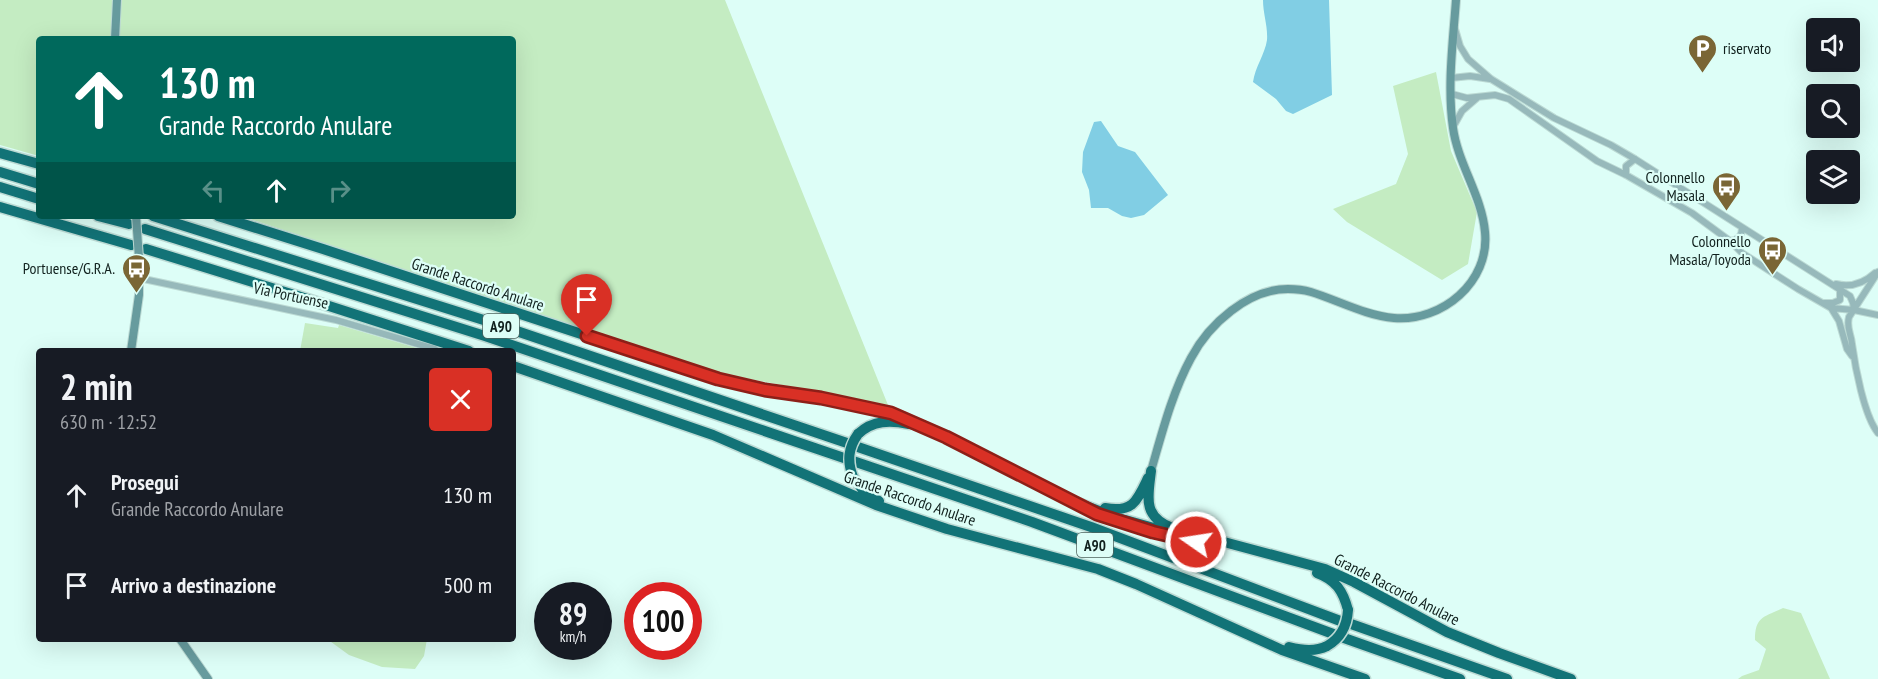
<!DOCTYPE html>
<html lang="it">
<meta charset="utf-8">
<style>
body{margin:0;font-family:"PT Sans Narrow",sans-serif;background:#20242c;color:#f1f3f6;height:100vh;display:flex;flex-direction:column;font-size:22px;white-space:nowrap}
*{box-sizing:border-box;margin:0}
p{font-size:20px;color:#9ea1a6}
.icon{flex:none;width:33px;height:33px;fill:none;stroke:currentColor;stroke-width:2;stroke-linecap:round;stroke-linejoin:round}
.map{position:relative;flex:1;overflow:hidden}
.details{position:absolute;left:36px;top:348px;width:480px;height:294px;display:flex;flex-direction:column;background:#171b24;border-radius:6px;box-shadow:0 6px 24px #0002}
.details>*{flex:none}
.banner{position:absolute;left:36px;top:36px;width:480px;height:183px;border-radius:6px;box-shadow:0 6px 24px #0002;background:#00695c;color:#fff;overflow:hidden}
.fabs{position:absolute;left:1806px;top:18px;display:grid;gap:12px}
.fabs a{display:grid;place-items:center;width:54px;height:54px;border-radius:6px;background:#171b24;box-shadow:0 6px 24px #0002;font-size:30px}
.speed{position:absolute;left:534px;top:582px;display:flex;gap:12px;font-size:30px;font-weight:700;text-align:center}
.speed>*{display:grid;place-content:center;width:78px;height:78px;border-radius:50%;background:#171b24;box-shadow:0 6px 24px #0002;line-height:1}
.speed small{font-size:15px;font-weight:400}
.speed .limit{border:9px solid #d22;background:#fff;color:#111}
.pin{position:absolute;display:grid;place-items:center;width:51px;height:51px;color:#fff;margin:-62px -26px;border-radius:50% 50% 50% 0;rotate:-45deg;box-shadow:0 0 6px #0007}
.pin .icon{rotate:45deg}
.me{position:absolute;width:66px;margin:-33px;rotate:283deg;stroke-linejoin:round;filter:drop-shadow(0 0 4px #0008)}
.turn{display:flex;align-items:center;gap:21px;height:126px;padding:0 24px;font-size:27px}
.turn .icon{width:78px;height:78px;stroke-width:2.5}
.turn b{display:block;font-size:42px;line-height:51px}
.lanes{display:flex;align-items:center;height:57px;padding:0 24px;background:#0003;justify-content:center;gap:30px;direction:ltr}
.lanes .off{opacity:.35}
.round{display:grid;place-items:center;flex:none;width:63px;height:63px;border-radius:6px;background:#20242c}
.headline{display:flex;align-items:center;justify-content:space-between;height:102px;padding:0 24px}
h1{font-size:36px;font-weight:800;line-height:45px}
ul{padding:0;list-style:none}
li{display:flex;align-items:center;gap:18px;height:90px;padding:0 24px}
li div{flex:1}
li b{display:block;font-size:22px}
li em{font-style:normal}
.map>svg:first-child{display:block}
.green{fill:#c4ecc2}
.water{fill:#81cee4}
.lines{fill:none;stroke-linecap:round;stroke-linejoin:round}
.street-casing{stroke:#bcdad4;stroke-width:8}
.secondary-casing{stroke:#bcdad4;stroke-width:10}
.highway-casing{stroke:#bcdad4;stroke-width:13}
.street{stroke:#97b9bb;stroke-width:6}
.secondary{stroke:#679b9e;stroke-width:8}
.highway{stroke:#127377;stroke-width:10}
.secondary-bridge-casing{stroke:#bcdad4;stroke-width:10;stroke-linecap:butt}
.highway-bridge-casing{stroke:#bcdad4;stroke-width:13;stroke-linecap:butt}
.secondary-bridge{stroke:#679b9e;stroke-width:8}
.highway-bridge{stroke:#127377;stroke-width:10}
.route-casing{stroke:#8d1f18;stroke-width:15}
.route{stroke:#d93025;stroke-width:10}
.labels{text-anchor:middle;dominant-baseline:central;stroke-width:4.5;stroke-linejoin:round;paint-order:stroke}
.shield{fill:#ddfef7;stroke:#4e635e;stroke-width:1.5}
.shield-label{font-size:15px;font-weight:bold;fill:#10201d}
.poi-label{font-size:16px;fill:#10201d;stroke:#ddfef7;text-anchor:end}
.street-label{font-size:16px;fill:#10201d;stroke:#ddfef7}
</style>
<div class="map">
<svg width="1878" height="679" viewBox="0 0 1878 679">
<rect width="100%" height="100%" fill="#ddfef7"/>
<path class="green" d="M0 0H725L888 405 718 373 241 216H513V39H39V156L0 145Z
M1436 72 1451 151 1477 212 1468 264 1442 280 1347 222 1333 209 1396 184 1408 154 1393 86Z
M305 323 338 328 339 325 427 351H300Z
M1783 608 1801 613 1830 679H1738L1742 676 1759 670 1766 649 1755 640C1755 616 1764 617 1783 608Z
M327 639H427L424 656 415 669 382 667 349 655Z"/>
<path class="water" d="M1263 0H1329L1332 95 1293 114 1286 111 1276 99 1253 82C1255 67 1265 54 1267 40 1268 26 1263 14 1263 0Z
M1101 121 1118 146 1135 152 1168 195 1144 215 1131 218 1122 216 1108 208H1091L1089 190 1082 172 1083 152 1094 122Z"/>
<g class="lines">
<defs>
<path id="street" d="M1455 29 1460 46 1468 59 1491 79 1554 118 1611 145 1635 159 1850 296 1853 303 1854 310
M1451 78 1470 76 1490 79
M1452 94 1467 98 1495 95 1509 99 1597 161 1626 175 1692 213 1730 241 1742 253 1798 289 1831 308 1854 310 1878 315
M1453 127 1462 111 1477 98
M1626 175V166L1635 159
M1730 241C1738 240 1742 236 1742 228
M1878 272 1849 317C1846 328 1851 333 1852 344 1855 366 1864 416 1878 433
M139 278 336 320 435 349
M1836 284C1852 288 1864 283 1875 273
M1824 303H1833L1840 300V290
M1831 308 1839 321 1847 349 1852 356"/>
<path id="secondary" d="M115 39 117 0
M131 351 139 295V258
M1151 471C1162 433 1172 393 1191 358 1209 324 1248 289 1288 289 1296 289 1304 290 1311 292 1337 300 1367 316 1394 318 1442 322 1490 282 1485 232 1482 196 1458 164 1453 128 1447 86 1453 42 1456 0
M180 639 208 679"/>
<path id="highway" d="M0 153 39 164
M0 172 39 184
M0 187 39 199
M0 207 131 245
M98 216 129 224
M153 216 490 322 847 443
M218 216 323 249 718 379 765 390 821 398 895 414 946 437 1067 499 1118 518 1154 528 1224 542 1325 569 1354 582 1447 632 1499 653 1571 679
M145 229 485 336 844 458
M146 249 301 297 469 351
M513 366 713 435 876 505 947 529 1098 569 1136 584 1282 650 1365 679
M858 434C873 420 890 420 909 424
M855 446 1091 527 1343 622
M853 461 1032 522 1336 635
M1151 471C1148 497 1142 516 1172 528
M853 477 863 490 879 501
M1105 508C1133 513 1137 501 1148 478
M1317 573C1336 580 1343 591 1348 610
M1351 624 1507 679
M1344 638 1460 679
M1289 647C1302 650 1315 652 1327 646"/>
</defs>
<use href="#street" class="street-casing"/>
<use href="#secondary" class="secondary-casing"/>
<use href="#highway" class="highway-casing"/>
<use href="#street" class="street"/>
<use href="#secondary" class="secondary"/>
<use href="#highway" class="highway"/>
<defs>
<path id="secondary-bridge" d="M136 216 139 258"/>
<path id="highway-bridge" d="M853 477C847 461 848 448 858 434
M1327 646C1341 638 1347 626 1348 610"/>
</defs>
<use href="#secondary-bridge" class="secondary-bridge-casing"/>
<use href="#highway-bridge" class="highway-bridge-casing"/>
<use href="#secondary-bridge" class="secondary-bridge"/>
<use href="#highway-bridge" class="highway-bridge"/>
</g>
<g class="lines">
<defs>
<path id="route" d="M587 336 718 379 765 390 821 398 891 413 946 437 1097 514 1153 532 1196 542"/>
</defs>
<use href="#route" class="route-casing"/>
<use href="#route" class="route"/>
</g>
<defs>
<symbol id="parking-pin" viewBox="-11 -11 22 30"><path d="M0 17L-7.5 6A9.5 9.5 0 1 1 7.5 6Z" fill="#7a6635" stroke="#ddfef7"/><path d="M-3.5-5.5H1a3.5 3.5 0 0 1 0 7H-1V5.5H-3.5ZM-1-3.4V-.6H.8a1.4 1.4 0 0 0 0-2.8Z" fill="#fff"/></symbol>
<symbol id="bus-pin" viewBox="-11 -11 22 30"><path d="M0 17L-7.5 6A9.5 9.5 0 1 1 7.5 6Z" fill="#7a6635" stroke="#ddfef7"/><path d="M-5-6H5V4H4V6H2V4H-2V6H-4V4H-5ZM-3.5-4V0h7V-4ZM-3.5 1.2v1.5H-2V1.2ZM2 1.2v1.5H3.5V1.2Z" fill="#fff"/></symbol>
</defs>
<g fill-rule="evenodd">
<use href="#parking-pin" x="1686" y="32" width="33" height="45"/>
<use href="#bus-pin" x="1710" y="170" width="33" height="45"/>
<use href="#bus-pin" x="1756" y="234" width="33" height="45"/>
<use href="#bus-pin" x="120" y="252" width="33" height="45"/>
</g>
<g class="labels">
<g class="shield">
<rect x="483" y="314" width="36" height="24" rx="4.5"/>
<rect x="1077" y="533" width="36" height="24" rx="4.5"/>
</g>
<g class="shield-label">
<text x="501" y="326">A90</text>
<text x="1095" y="545">A90</text>
</g>
<g class="poi-label">
<text x="1723" y="48" text-anchor="start">riservato</text>
<text x="1705" y="177">Colonnello<tspan x="1705" dy="18">Masala</tspan></text>
<text x="1751" y="241">Colonnello<tspan x="1751" dy="18">Masala/Toyoda</tspan></text>
<text x="115" y="268">Portuense/G.R.A.</text>
</g>
<g class="street-label">
<text transform="translate(478 284) rotate(18)">Grande Raccordo Anulare</text>
<text transform="translate(291 295) rotate(12)">Via Portuense</text>
<text transform="translate(910 498) rotate(19)">Grande Raccordo Anulare</text>
<text transform="translate(1397 589) rotate(27)">Grande Raccordo Anulare</text>
</g>
</g>
</svg>
<div class="fabs">
<a><svg class="icon" aria-label="sound" viewBox="0 0 24 24"><path d="M4 9h4l5-4v14l-5-4H4zM17 9q2 3 0 6"/></svg></a>
<a><svg class="icon" aria-label="search" viewBox="0 0 24 24"><circle cx="10" cy="10" r="6"/><path d="M15 15l6 6"/></svg></a>
<a><svg class="icon" aria-label="layers" viewBox="0 0 24 24"><path d="M12 4l9 5-9 5-9-5zM3 14l9 5 9-5"/></svg></a>
</div>
<div class="speed"><div>89<small>km/h</small></div><div class="limit">100</div></div>
<div class="pin" style="left:587px;top:336px;background:#d93025"><svg class="icon" aria-label="arrive" viewBox="0 0 24 24"><path d="M6 21V4h12l-3 4 3 4H6"/></svg></div>
<svg class="me" style="left:1196px;top:542px" viewBox="-20 -20 40 40"><circle r="17" fill="#d93025" stroke="#fff" stroke-width="3"/><path d="M0-11L8 9 0 5-8 9z" fill="#fff"/></svg>
<div class="banner">
<div class="turn"><svg class="icon" aria-label="ahead" viewBox="0 0 24 24"><path d="M12 20V5M6 11l6-6 6 6"/></svg><div><b>130 m</b>Grande Raccordo Anulare</div></div>
<div class="lanes"><svg class="icon off" aria-label="left" viewBox="0 0 24 24"><path d="M17 20v-9H6M10 6l-5 5 5 5"/></svg><svg class="icon" aria-label="ahead" viewBox="0 0 24 24"><path d="M12 20V5M6 11l6-6 6 6"/></svg><svg class="icon off" aria-label="right" viewBox="0 0 24 24"><path d="M7 20v-9h11M14 6l5 5-5 5"/></svg></div>
</div>
<section class="details">
<div class="headline"><div><h1>2 min</h1><p>630 m · 12:52</p></div><a class="round" style="background:#d93025;color:#fff"><svg class="icon" aria-label="close" viewBox="0 0 24 24"><path d="M6 6l12 12M18 6L6 18"/></svg></a></div>
<ul>
<li><svg class="icon" aria-label="ahead" viewBox="0 0 24 24"><path d="M12 20V5M6 11l6-6 6 6"/></svg><div><b>Prosegui</b><p>Grande Raccordo Anulare</p></div><em>130 m</em></li>
<li><svg class="icon" aria-label="arrive" viewBox="0 0 24 24"><path d="M6 21V4h12l-3 4 3 4H6"/></svg><div><b>Arrivo a destinazione</b></div><em>500 m</em></li>
</ul>
</section>
</div>
